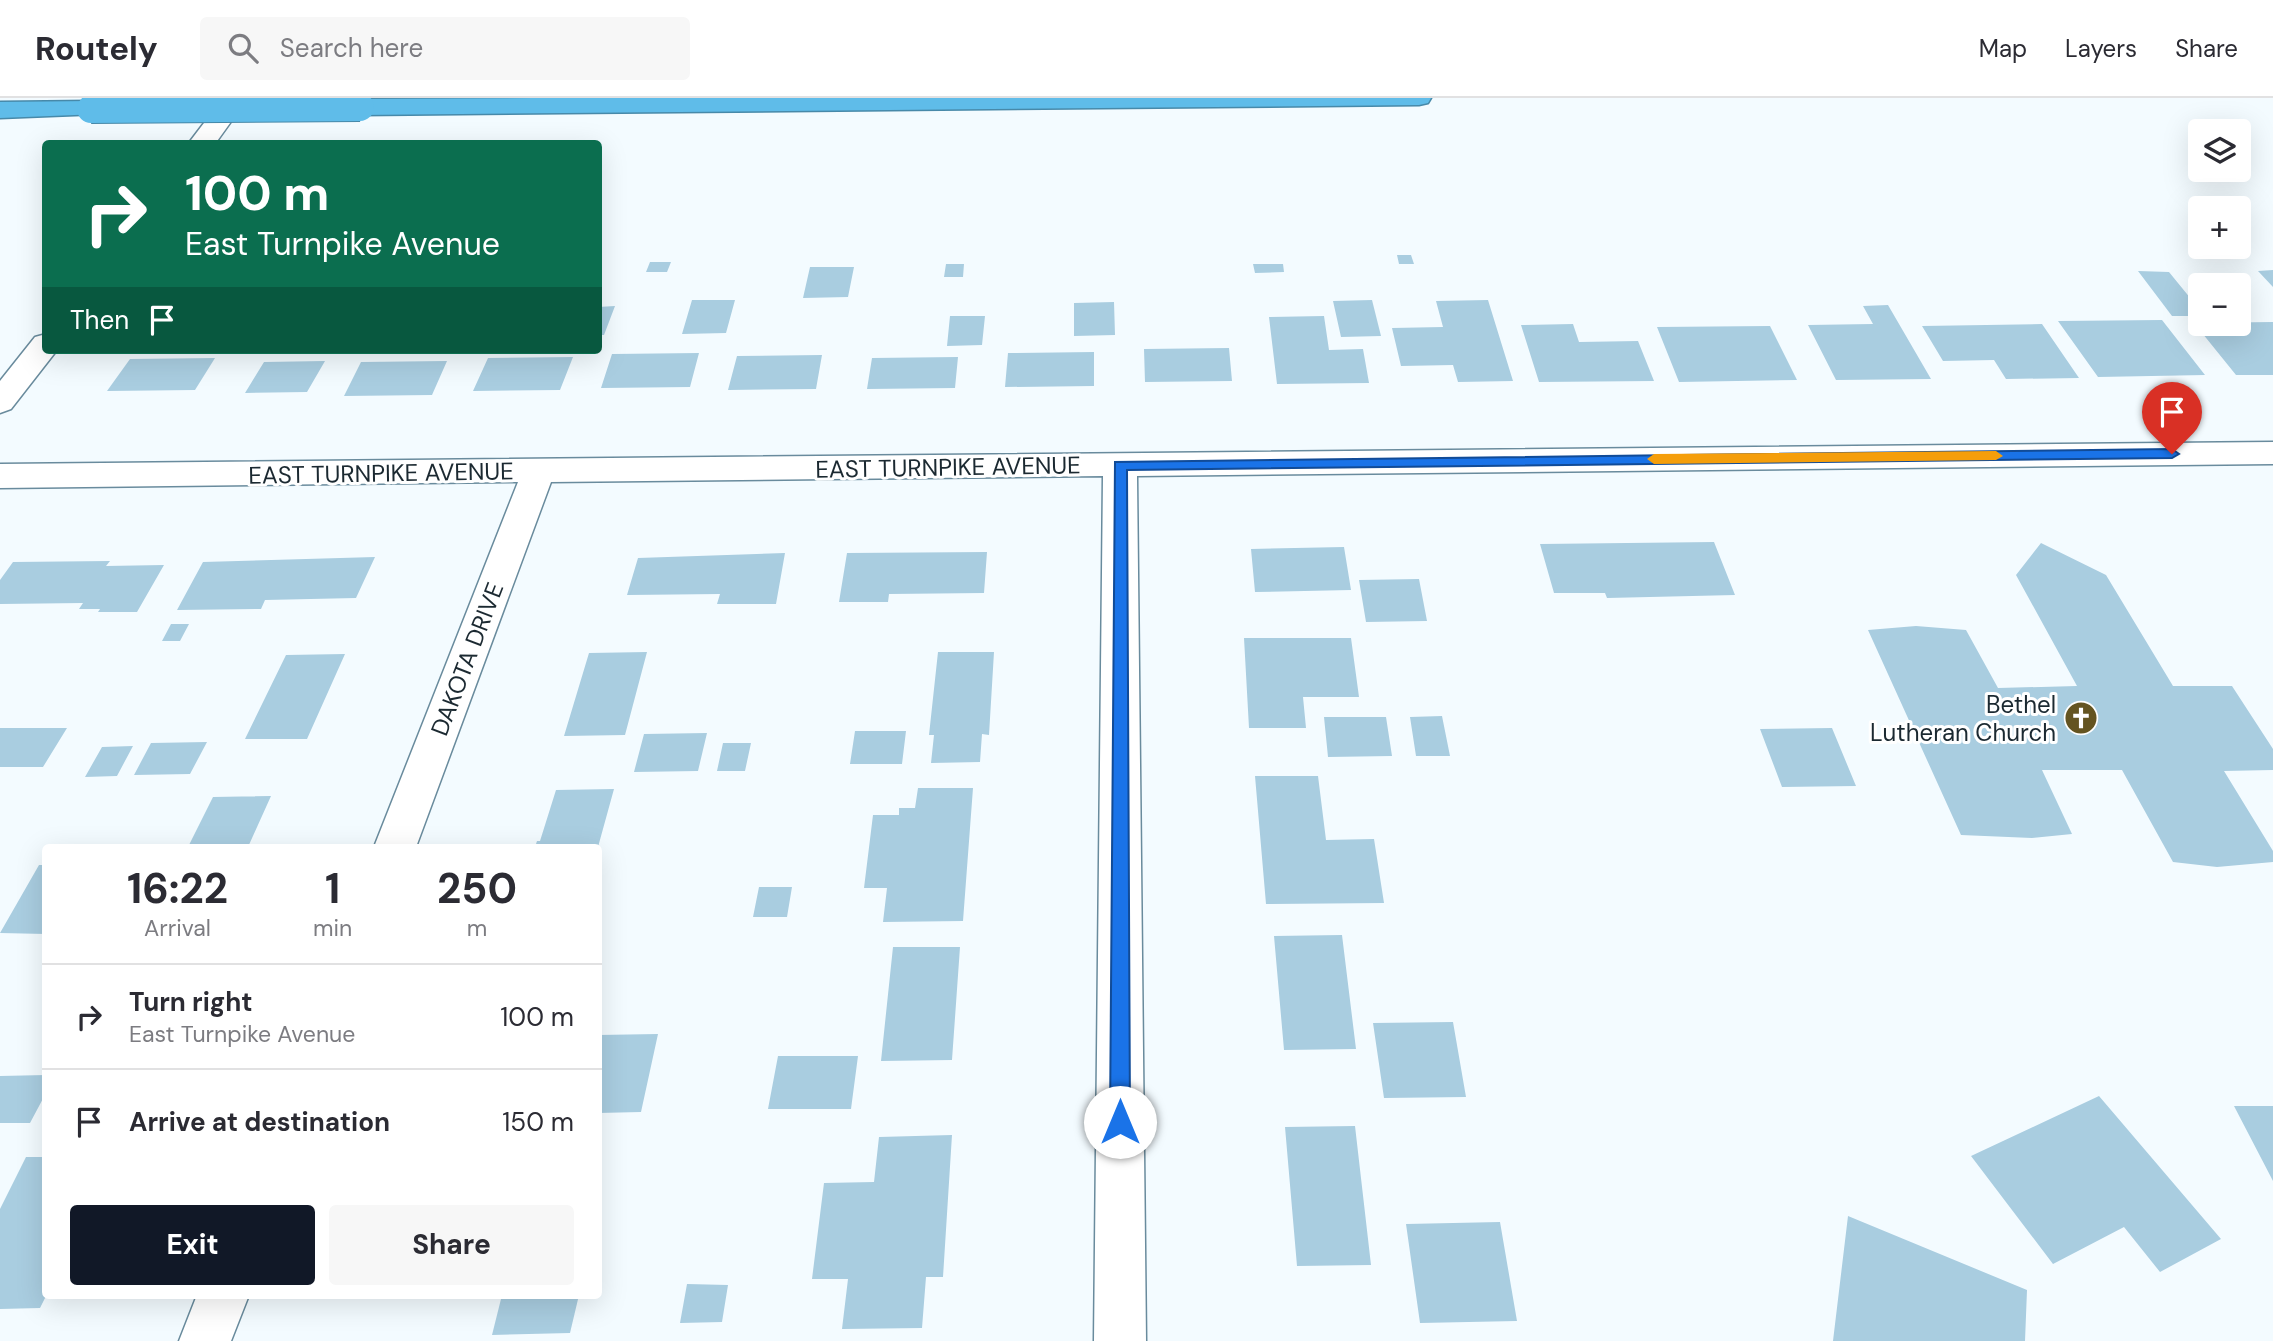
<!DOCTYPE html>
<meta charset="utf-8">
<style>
body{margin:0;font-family:"DM Sans",sans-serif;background:#f7f7f7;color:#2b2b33;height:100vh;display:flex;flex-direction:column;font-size:26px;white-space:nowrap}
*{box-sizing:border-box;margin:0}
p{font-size:23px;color:#7c7c81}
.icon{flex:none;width:38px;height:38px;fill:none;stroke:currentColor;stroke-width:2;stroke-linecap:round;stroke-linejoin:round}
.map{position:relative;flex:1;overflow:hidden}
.side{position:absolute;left:42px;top:746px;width:560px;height:455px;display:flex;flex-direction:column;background:#fff;border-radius:7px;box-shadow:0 7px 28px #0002}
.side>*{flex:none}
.top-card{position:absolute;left:42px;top:42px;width:560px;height:214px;border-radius:7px;box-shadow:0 7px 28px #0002;background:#0b6e4f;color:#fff;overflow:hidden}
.buttons{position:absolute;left:2188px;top:21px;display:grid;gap:14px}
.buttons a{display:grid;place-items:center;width:63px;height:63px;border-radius:7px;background:#fff;box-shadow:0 7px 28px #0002;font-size:35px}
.pin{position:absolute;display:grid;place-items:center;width:60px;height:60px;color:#fff;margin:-72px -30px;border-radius:50% 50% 50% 0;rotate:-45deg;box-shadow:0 0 7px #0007}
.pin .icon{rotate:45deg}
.me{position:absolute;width:77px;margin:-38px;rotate:0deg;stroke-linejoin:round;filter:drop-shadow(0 0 5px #0008)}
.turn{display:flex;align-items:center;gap:24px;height:147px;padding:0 28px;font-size:32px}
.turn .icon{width:91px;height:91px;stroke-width:2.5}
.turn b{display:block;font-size:49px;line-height:60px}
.then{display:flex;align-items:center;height:66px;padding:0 28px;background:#0003;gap:14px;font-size:26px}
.eta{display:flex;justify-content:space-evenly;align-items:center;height:119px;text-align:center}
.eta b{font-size:42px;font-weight:700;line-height:49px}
.primary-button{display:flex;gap:14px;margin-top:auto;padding:14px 28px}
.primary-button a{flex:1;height:80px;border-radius:7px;background:#111827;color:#fff;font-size:28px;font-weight:700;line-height:80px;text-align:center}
.primary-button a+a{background:#f7f7f7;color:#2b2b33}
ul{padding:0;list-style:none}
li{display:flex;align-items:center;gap:21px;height:105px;padding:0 28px;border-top:2px solid #e1e1e2}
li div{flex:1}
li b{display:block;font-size:26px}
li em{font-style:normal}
header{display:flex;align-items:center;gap:42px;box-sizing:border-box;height:98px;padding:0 35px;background:#fff;border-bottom:2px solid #e1e1e2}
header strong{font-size:33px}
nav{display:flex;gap:38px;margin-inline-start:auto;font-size:24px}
.search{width:490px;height:63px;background:#f7f7f7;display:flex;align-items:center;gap:18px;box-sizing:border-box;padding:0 24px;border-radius:7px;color:#7c7c81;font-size:26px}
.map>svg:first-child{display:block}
.building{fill:#a9cde0}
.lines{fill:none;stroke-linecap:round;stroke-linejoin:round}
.minor-casing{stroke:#698b9d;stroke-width:3}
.highway-casing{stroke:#4789a9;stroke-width:3}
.minor{fill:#fff;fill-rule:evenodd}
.highway{fill:#5fbce9;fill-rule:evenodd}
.highway-bridge-casing{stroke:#4789a9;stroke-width:30;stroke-linecap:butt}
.highway-bridge{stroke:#5fbce9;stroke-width:28}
.route{fill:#1a73e8;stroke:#114b97;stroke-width:2}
.slow{fill:#f59e0b}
.labels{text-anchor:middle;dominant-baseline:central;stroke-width:6;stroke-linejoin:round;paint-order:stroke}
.street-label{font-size:24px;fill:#1b2931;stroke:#fff}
.poi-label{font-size:24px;fill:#1b2931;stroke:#fff;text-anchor:end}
</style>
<header>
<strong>Routely</strong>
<div class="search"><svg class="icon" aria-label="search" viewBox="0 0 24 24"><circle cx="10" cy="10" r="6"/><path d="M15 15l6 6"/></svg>Search here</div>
<nav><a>Map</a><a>Layers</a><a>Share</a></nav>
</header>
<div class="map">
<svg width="2273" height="1243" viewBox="0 0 2273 1243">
<rect width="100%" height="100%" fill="#f3fbff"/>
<path class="building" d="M1397 157H1411L1414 166H1399Z
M650 164H671L667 174H646Z
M946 166H964L963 179H944Z
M1253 166H1283L1284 174 1255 175Z
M810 169H854L848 199 803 200Z
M2273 172V189L2258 173Z
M2138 173 2169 174 2200 212V218H2172Z
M692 202H735L726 235 682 236Z
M1372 202 1381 238 1341 239 1333 203Z
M1488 202 1513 283 1458 284 1453 267 1401 268 1392 230 1443 229 1436 203Z
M1114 204 1115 237 1074 238V205Z
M1888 207 1931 281 1836 282 1808 227 1873 226 1863 208Z
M615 208 604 237H598V209Z
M950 218H985L982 247 947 248Z
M1324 218 1329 252 1363 251 1369 285 1277 286 1269 219Z
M2162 222 2205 277 2098 279 2058 223Z
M2273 224V277H2236L2194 225Z
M1573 226 1579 244 1638 243 1654 283 1539 284 1521 227Z
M2042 226 2079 280 2006 281 1994 262 1943 263 1922 228Z
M1770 228 1797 282 1679 284 1657 229Z
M1229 250 1232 283 1145 284 1144 251Z
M1094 254V288L1005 289 1008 255Z
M699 255 690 289 601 290 612 256Z
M822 257 816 291 728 292 737 258Z
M573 259 560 292 473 293 488 260Z
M958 259 955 290 867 291 872 260Z
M215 260 195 292 107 293 130 261Z
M325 263 307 294 245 295 264 264Z
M447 263 432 297 344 298 361 264Z
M1714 444 1735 497 1607 500 1605 495H1554L1540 446Z
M2041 445 2106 477 2173 588H2232L2273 651V672L2224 673 2273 753V764L2217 769 2173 764 2122 672H2042L2072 736 2032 740 1961 737 1868 532 1916 528 1966 532 1998 590 2077 588 2016 477Z
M1344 449 1351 492 1255 494 1251 451Z
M987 454 984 495 889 496 888 504H839L847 455Z
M785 455 776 506H717L720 496 627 497 638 460Z
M375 459 356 500 265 502 261 511 177 512 203 464Z
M110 463 106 468 164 467 137 514H98L100 511H79L83 505 0 506V482L13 464Z
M1419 481 1427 523 1366 524 1359 482Z
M171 526H189L180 543H162Z
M1244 540H1351L1359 599H1303L1306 630H1249Z
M647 554 625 637 564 638 589 555Z
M938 554H994L989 637 982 636 980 664 931 665 934 637H929Z
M345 556 307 641H245L286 557Z
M1442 618 1450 658H1416L1410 619Z
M1324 619H1386L1392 658 1328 659Z
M0 630H67L43 669H0Z
M1832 630 1856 688 1782 689 1760 631Z
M855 633H906L902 666H850Z
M707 635 698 673 634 674 644 636Z
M207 644 190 676 134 677 151 645Z
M723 645H751L745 673H717Z
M133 648 117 678 85 679 102 649Z
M1255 678H1318L1326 742 1374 741 1384 805 1266 806Z
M918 690H973L963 823 883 824 887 790H864L873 717H899V710H915Z
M614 691 598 749H535L537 743H540L556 692Z
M271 698 248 749H188L213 699Z
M39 767H46V836L0 835Z
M759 789H792L787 819H753Z
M1342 837 1356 951 1284 952 1274 838Z
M893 849H960L952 962 881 963Z
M1453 924 1466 999 1384 1000 1373 925Z
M658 936 641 1014 598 1015V937Z
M778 958H858L851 1011H768Z
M46 977V995L30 1025H0V978Z
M2099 998 2221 1141 2160 1174 2124 1129 2053 1166 1971 1058Z
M2234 1008H2273V1083Z
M1355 1028 1371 1167 1297 1168 1285 1029Z
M952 1037 943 1179H926L922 1230 842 1231 848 1181H812L824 1085 874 1084 879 1039Z
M26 1059H46V1198L40 1210 0 1211V1111Z
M1848 1118 2027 1192 2025 1243H1833Z
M1500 1124 1517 1223 1420 1225 1406 1126Z
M687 1186 728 1187 722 1224 680 1225Z
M502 1197H579L570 1235 492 1237Z"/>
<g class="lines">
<defs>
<path id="minor" d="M223 0H248L215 46H188Z
M46 236V252H57L11 311 0 315V283L35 239Z
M2273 344V366L1137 378 1146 1243H1094L1103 378 551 384 416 749H374L518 384 0 390V366Z
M197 1197H249L231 1243H179Z"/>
<path id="highway" d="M534 0H1431L1428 5 1419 7 360 17 351 14 347 9 351 4 360 1Z
M91 3 100 6 104 11 100 16 0 20V4Z"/>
</defs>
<use href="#minor" class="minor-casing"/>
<use href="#highway" class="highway-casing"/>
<use href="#minor" class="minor"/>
<use href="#highway" class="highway"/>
<defs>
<path id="highway-bridge" d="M91 11 360 9"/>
</defs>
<use href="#highway-bridge" class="highway-bridge-casing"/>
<use href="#highway-bridge" class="highway-bridge"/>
</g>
<path class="route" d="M2172 351 2179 356 2172 360 1127 372 1130 1024 1127 1031 1120 1034 1113 1031 1110 1024 1115 364Z"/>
<path class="slow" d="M1996 353 2003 358 1996 362 1654 366 1647 361 1654 356Z"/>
<defs>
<symbol id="church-disc" viewBox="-11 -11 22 22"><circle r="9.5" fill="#645421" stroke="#fff"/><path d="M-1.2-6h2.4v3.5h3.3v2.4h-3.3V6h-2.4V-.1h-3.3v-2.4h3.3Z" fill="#fff"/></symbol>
</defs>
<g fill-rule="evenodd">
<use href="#church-disc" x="2062" y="601" width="38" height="38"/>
</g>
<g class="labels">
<g class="street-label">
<text transform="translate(948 369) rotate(-1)">EAST TURNPIKE AVENUE</text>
<text transform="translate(381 375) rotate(-1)">EAST TURNPIKE AVENUE</text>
<text transform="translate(467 561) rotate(-69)">DAKOTA DRIVE</text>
</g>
<g class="poi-label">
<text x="2056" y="606">Bethel<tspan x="2056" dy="28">Lutheran Church</tspan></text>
</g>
</g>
</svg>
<div class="buttons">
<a><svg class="icon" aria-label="layers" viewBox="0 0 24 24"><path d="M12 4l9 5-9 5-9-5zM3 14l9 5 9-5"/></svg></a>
<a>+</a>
<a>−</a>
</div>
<div class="pin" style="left:2172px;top:356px;background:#d93025"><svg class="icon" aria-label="arrive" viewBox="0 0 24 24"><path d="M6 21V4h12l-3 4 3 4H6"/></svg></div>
<svg class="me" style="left:1120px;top:1024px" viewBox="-20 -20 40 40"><circle r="19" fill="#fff"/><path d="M0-13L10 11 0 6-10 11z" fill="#1a73e8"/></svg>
<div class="top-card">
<div class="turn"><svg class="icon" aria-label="right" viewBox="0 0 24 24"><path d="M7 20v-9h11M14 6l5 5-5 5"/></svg><div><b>100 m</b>East Turnpike Avenue</div></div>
<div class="then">Then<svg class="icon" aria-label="arrive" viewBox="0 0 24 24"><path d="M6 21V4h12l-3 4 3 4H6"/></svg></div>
</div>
<section class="side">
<div class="eta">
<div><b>16:22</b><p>Arrival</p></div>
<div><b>1</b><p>min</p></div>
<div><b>250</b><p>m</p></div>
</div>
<ul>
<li><svg class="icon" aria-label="right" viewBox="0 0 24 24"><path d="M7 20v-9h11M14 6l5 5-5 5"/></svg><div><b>Turn right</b><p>East Turnpike Avenue</p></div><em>100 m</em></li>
<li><svg class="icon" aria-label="arrive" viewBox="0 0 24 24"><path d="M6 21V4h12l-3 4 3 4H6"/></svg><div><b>Arrive at destination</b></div><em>150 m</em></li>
</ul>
<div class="primary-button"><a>Exit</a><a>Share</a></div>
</section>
</div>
